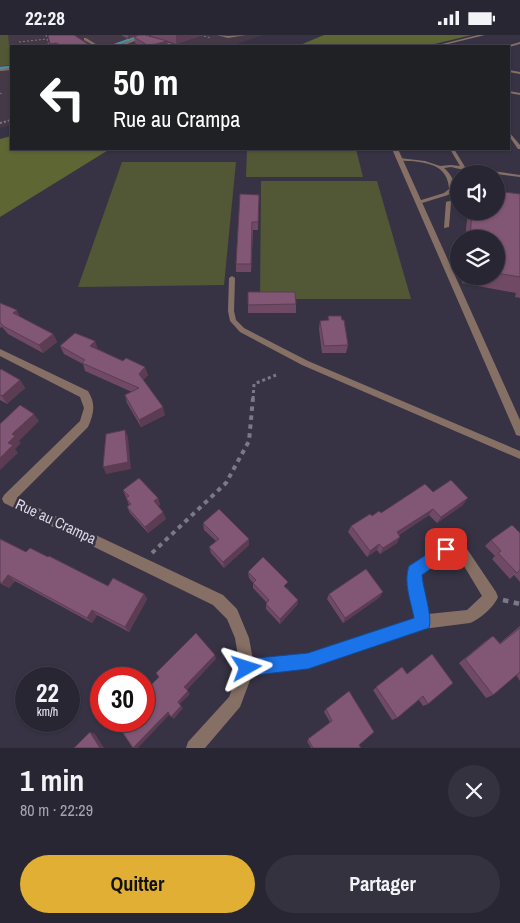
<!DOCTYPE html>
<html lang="fr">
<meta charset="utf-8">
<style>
body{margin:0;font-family:"Archivo Narrow",sans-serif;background:#353240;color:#f1f3f6;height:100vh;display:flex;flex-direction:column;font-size:19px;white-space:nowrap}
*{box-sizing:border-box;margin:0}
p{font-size:16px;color:#a5a5ac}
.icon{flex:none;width:28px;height:28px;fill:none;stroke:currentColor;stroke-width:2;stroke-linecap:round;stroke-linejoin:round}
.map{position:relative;height:713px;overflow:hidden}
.sheet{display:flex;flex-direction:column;background:#292634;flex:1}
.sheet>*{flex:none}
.banner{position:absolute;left:10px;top:10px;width:500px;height:105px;border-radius:0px;box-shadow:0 1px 4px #0004,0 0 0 1px #45434f;background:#202124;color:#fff;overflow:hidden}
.buttons{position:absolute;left:450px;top:130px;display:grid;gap:10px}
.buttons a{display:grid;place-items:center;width:55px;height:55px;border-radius:50%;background:#292634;box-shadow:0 1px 4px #0004,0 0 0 1px #45434f;font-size:25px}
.speed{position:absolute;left:15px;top:632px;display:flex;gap:10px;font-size:25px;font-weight:700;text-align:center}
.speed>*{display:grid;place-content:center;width:65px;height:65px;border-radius:50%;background:#292634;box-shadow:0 1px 4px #0004,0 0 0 1px #45434f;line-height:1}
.speed small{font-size:12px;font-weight:400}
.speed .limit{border:8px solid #d22;background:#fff;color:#111}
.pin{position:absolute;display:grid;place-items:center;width:42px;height:42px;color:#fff;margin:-21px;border-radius:10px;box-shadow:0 2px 8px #0006}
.me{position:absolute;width:55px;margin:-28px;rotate:84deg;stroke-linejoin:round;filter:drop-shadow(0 0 4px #0008)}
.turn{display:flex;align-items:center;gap:18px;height:105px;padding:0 20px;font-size:22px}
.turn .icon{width:65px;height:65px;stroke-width:2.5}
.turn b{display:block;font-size:35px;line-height:42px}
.round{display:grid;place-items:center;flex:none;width:52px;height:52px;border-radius:26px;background:#353240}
.summary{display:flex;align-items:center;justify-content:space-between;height:85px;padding:0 20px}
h1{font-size:30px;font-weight:700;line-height:38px}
.button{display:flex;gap:10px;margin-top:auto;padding:10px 20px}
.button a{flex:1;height:58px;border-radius:30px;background:#e1af34;color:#111;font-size:20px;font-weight:700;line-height:58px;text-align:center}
.button a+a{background:#353240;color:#f1f3f6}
.status{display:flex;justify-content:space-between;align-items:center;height:35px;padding:0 25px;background:#292634;direction:ltr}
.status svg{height:14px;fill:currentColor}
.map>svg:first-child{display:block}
.commercial{fill:#453948}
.green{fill:#525835}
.forest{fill:#5e6634}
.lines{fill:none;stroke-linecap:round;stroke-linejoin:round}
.stream{stroke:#4b919c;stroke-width:2.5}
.path-far4{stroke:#7b7887;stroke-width:1;stroke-dasharray:2 2;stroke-linecap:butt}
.path-far3{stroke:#7b7887;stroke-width:2;stroke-dasharray:2 2;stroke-linecap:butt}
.path-far2{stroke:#7b7887;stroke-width:3;stroke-dasharray:3 3;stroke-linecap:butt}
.path-far1{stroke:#7b7887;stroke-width:4;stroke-dasharray:4.5 4.5;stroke-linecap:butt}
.path{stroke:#7b7887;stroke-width:4.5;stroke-dasharray:5.5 5.5;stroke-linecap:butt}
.service{fill:#867065;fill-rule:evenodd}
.minor{fill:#867065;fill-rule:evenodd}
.tertiary{fill:#867065;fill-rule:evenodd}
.wall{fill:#704a65}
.shaded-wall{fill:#5b3c52}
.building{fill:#825675;stroke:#5b3c52}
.route{fill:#1a73e8;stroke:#114b97}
.labels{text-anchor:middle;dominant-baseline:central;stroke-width:5;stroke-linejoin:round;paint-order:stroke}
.street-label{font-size:15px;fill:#d9d7e2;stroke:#373345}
</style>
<div class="status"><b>22:28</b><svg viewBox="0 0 49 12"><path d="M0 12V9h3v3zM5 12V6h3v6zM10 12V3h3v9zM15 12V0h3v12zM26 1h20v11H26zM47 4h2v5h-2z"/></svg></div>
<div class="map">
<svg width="520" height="713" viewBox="0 0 520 713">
<rect width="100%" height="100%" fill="#373345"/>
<path class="commercial" d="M0 0H263L231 11H11V90L0 93Z"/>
<path class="green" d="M0 0H8L11 30 0 31Z
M247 114H356L363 142H246Z
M122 127H236L224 250 78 252Z
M261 146H377L411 264H260Z"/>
<path class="forest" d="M324 0H472L426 11 300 10Z
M11 101V114H110L0 182V104Z"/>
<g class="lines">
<path class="stream" d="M112 11 142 0
M0 33 11 32"/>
<path class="path-far4" d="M46 0 49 11
M200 0 211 3
M19 7 47 4
M0 58 2 59"/>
<path class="path-far3" d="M0 88 11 85"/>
<path class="path-far2" d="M253 364 254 349 276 340"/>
<path class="path-far1" d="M152 518 226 448 249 406 253 363"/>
<path class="path" d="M503 565 520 569"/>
<path class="service" d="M217 0 228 1 246 0 228 3Z
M84 3H86L99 11H95L84 5Z
M158 5 176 10 177 11H172L157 7Z
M520 7V9L509 12 506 11Z
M509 35 520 37V39L509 37Z
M509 56 520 58V60L509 58Z
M509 97 520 110V114H518L509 101Z
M450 114H454L465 132 520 140V142L466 135H464L451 132 444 133C451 139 455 146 454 155L448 160 422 168H418V166L444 158 449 154C448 132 431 128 412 126 407 126 401 126 397 124L399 123 425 126 440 131 451 130 460 131Z
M459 163V166L451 168 449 192 444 193 446 167Z
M232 241 235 243 234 276 236 285 244 293 308 326 520 416V424L302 330 240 297 230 286 228 276 229 243Z"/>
<path class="minor" d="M478 0H485L440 11H434Z
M392 114H398L520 385V401L516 400 515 397Z
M0 314 88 356C96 369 94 378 88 392L17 463 223 560 237 574 249 603 253 625 308 619 415 583C412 568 403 546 409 531L445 508 465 511 496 557 498 562C494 572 480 584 470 588L423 594 308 633 252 640 240 672 205 713H186L188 707 229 662 240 633 235 603 227 584 213 570 4 468 2 464 4 460 80 386 84 373 80 362 0 321ZM447 520 458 521 482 561 467 575 428 579 422 552 421 539Z"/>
<path class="tertiary" d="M144 0H150L122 11H117Z
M11 33V35L0 36V34Z"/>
</g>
<path class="wall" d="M48 0 91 11H51Z
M121 0H139L164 5 151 1V0H203L176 9 167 6 168 11H140L135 8 134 2 128 4Z
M520 159V263L515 262 516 258 462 248V241H496V204H465L468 176H496Z
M259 160 258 195H253L251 237H236V229Z
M248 257 296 269V278H248Z
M0 268 20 282 53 299 57 307 43 318 8 299 2 292 0 293Z
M328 281 348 310 346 318H322L319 294 320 286 328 285Z
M60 311 98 314 148 340 143 345 165 380 141 392 127 368 125 360 132 357 85 336 83 329 64 319Z
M0 335 20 345 25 353 7 369 0 365Z
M123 455 158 463 160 470 158 471 166 484 148 498 130 478 127 472 129 470Z
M433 457 463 470 437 488 429 480 399 500 397 508 380 519 377 515 367 522 348 497 351 491 372 481Z
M203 488 249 504V510L224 533 211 518 209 512 216 506 204 495Z
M520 498V547L514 540 510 544 492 524 495 521 485 511 491 505Z
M0 504 26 517 48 522 108 551 144 559 147 564 129 597 97 580 92 588 15 546 9 553 0 548Z
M248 537 287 553 298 565 297 570 280 589 266 574V569L267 568 253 553V548L249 543Z
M329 559 380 562 343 588 327 564Z
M520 591V646L516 640 493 660 486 663 459 628 487 605 493 601 500 608Z
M402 632 428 669 423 671 419 665 397 683 392 685 373 655Z
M326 674 361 713H311L307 706 330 687 324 677Z"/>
<path class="shaded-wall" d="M128 0H139L128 4Z
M176 0H203L176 9Z
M167 6 168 11H147V10Z
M56 8 57 11H51L50 9Z
M17 275 21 284 13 278Z
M53 299 57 307 43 318 39 310Z
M95 306 98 314 90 311Z
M145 332 148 340 141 347 139 339Z
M20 345 25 353 7 369 2 361Z
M163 372 165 380 141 392 139 385Z
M34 379 39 386 19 406 21 408 15 414 18 418 0 435V423L12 399Z
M125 395 128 402 131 434 106 439 103 432Z
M158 463 160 470 156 473 154 466Z
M468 463 463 470 437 488 441 482Z
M433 474 429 480 393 503 397 497Z
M163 477 166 484 148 498 145 492Z
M400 502 397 508 380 519 383 513Z
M249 504V510L224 533 223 527Z
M379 509 377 515 367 522 370 516Z
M8 540 15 546 9 553 2 548Z
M383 557 380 562 343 588 345 583Z
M144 559 147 564 129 597 125 592Z
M298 565 297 570 280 589V584Z
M92 575 97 580 92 588 87 583Z
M215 620 216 624 187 655 184 652Z
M188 656 190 659 180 669 178 667Z
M181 671 183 673 174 684 171 682Z
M168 677 170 679 138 713H133Z
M90 697 95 699 104 713H100Z"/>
<path class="building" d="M48 0H74L91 11H63L56 8 50 9Z
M139 0H145L167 6 156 9 147 10 134 2Z
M496 156 520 159V242L496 238V204H470L472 176H496Z
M240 159 259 160 258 187H252L251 229H236Z
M248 257H295L296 269 248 270Z
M0 268 17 275 13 278 53 299 39 310 3 291 0 287Z
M328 281H341L342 285H344L348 310 324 311 320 286 329 285Z
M75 298 95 306 90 311 123 326 126 323 145 332 139 339 163 372 139 385 125 360 139 353 82 328 85 325 60 311Z
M1 334 20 345 2 361 0 360V335Z
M20 370 34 379 12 399 15 401 8 408 13 410 0 423V389Z
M125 395 128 427 103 432 106 399Z
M139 443 158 463 154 466 163 477 145 492 127 472 131 469 126 463 129 461 123 455Z
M451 445 468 463 441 482 433 474 397 497 400 502 383 513 379 509 370 516 351 491 370 479 372 481 379 476 381 478 425 449 433 457Z
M219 474 249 504 223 527 209 512 219 504 203 488Z
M512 490 520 498V535L517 538 498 518 501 516 491 505Z
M0 504 26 517 30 513 48 522 49 521 108 551 113 543 144 559 125 592 92 575 87 583 8 540 2 548 0 547Z
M263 522 288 547 284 551 298 565 280 584 266 569 269 565 253 548 256 545 248 537Z
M366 534 383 557 345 583 329 559Z
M520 593V637L493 660 465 624 493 601 500 609Z
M196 598 215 620 184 652 188 656 178 667 181 671 171 682 168 677 133 713 115 686H144V657L159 642 156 638Z
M432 619 453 648 428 669 423 661 397 683 376 652 402 632 407 639Z
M349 656 374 697 359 710 361 713H313L308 704 332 686 326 674Z
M90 697 100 713H74Z"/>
<path class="route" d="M446 507 451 509 453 514 451 519 422 540C423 554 433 582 429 593L308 634 247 641 241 639 238 633 241 627 247 624 308 618 414 583C411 567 403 547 409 531Z"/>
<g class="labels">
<g class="street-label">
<text transform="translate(56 486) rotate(25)">Rue au Crampa</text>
</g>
</g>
</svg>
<div class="buttons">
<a><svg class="icon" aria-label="sound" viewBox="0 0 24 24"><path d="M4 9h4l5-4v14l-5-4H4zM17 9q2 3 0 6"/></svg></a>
<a><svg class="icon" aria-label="layers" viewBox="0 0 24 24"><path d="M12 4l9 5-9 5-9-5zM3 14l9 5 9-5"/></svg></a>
</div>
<div class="speed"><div>22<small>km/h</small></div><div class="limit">30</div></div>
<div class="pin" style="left:446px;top:514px;background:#d93025"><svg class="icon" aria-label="arrive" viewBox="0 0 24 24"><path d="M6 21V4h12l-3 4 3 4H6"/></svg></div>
<svg class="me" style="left:247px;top:633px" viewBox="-20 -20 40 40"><path d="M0-17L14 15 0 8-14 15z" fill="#1a73e8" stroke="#fff" stroke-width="4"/></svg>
<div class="banner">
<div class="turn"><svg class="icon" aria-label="left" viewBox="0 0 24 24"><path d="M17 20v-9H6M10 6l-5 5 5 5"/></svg><div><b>50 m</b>Rue au Crampa</div></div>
</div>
</div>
<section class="sheet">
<div class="summary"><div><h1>1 min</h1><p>80 m · 22:29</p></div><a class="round"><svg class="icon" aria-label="close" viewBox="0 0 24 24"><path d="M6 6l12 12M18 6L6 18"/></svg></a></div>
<div class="button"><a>Quitter</a><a>Partager</a></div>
</section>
